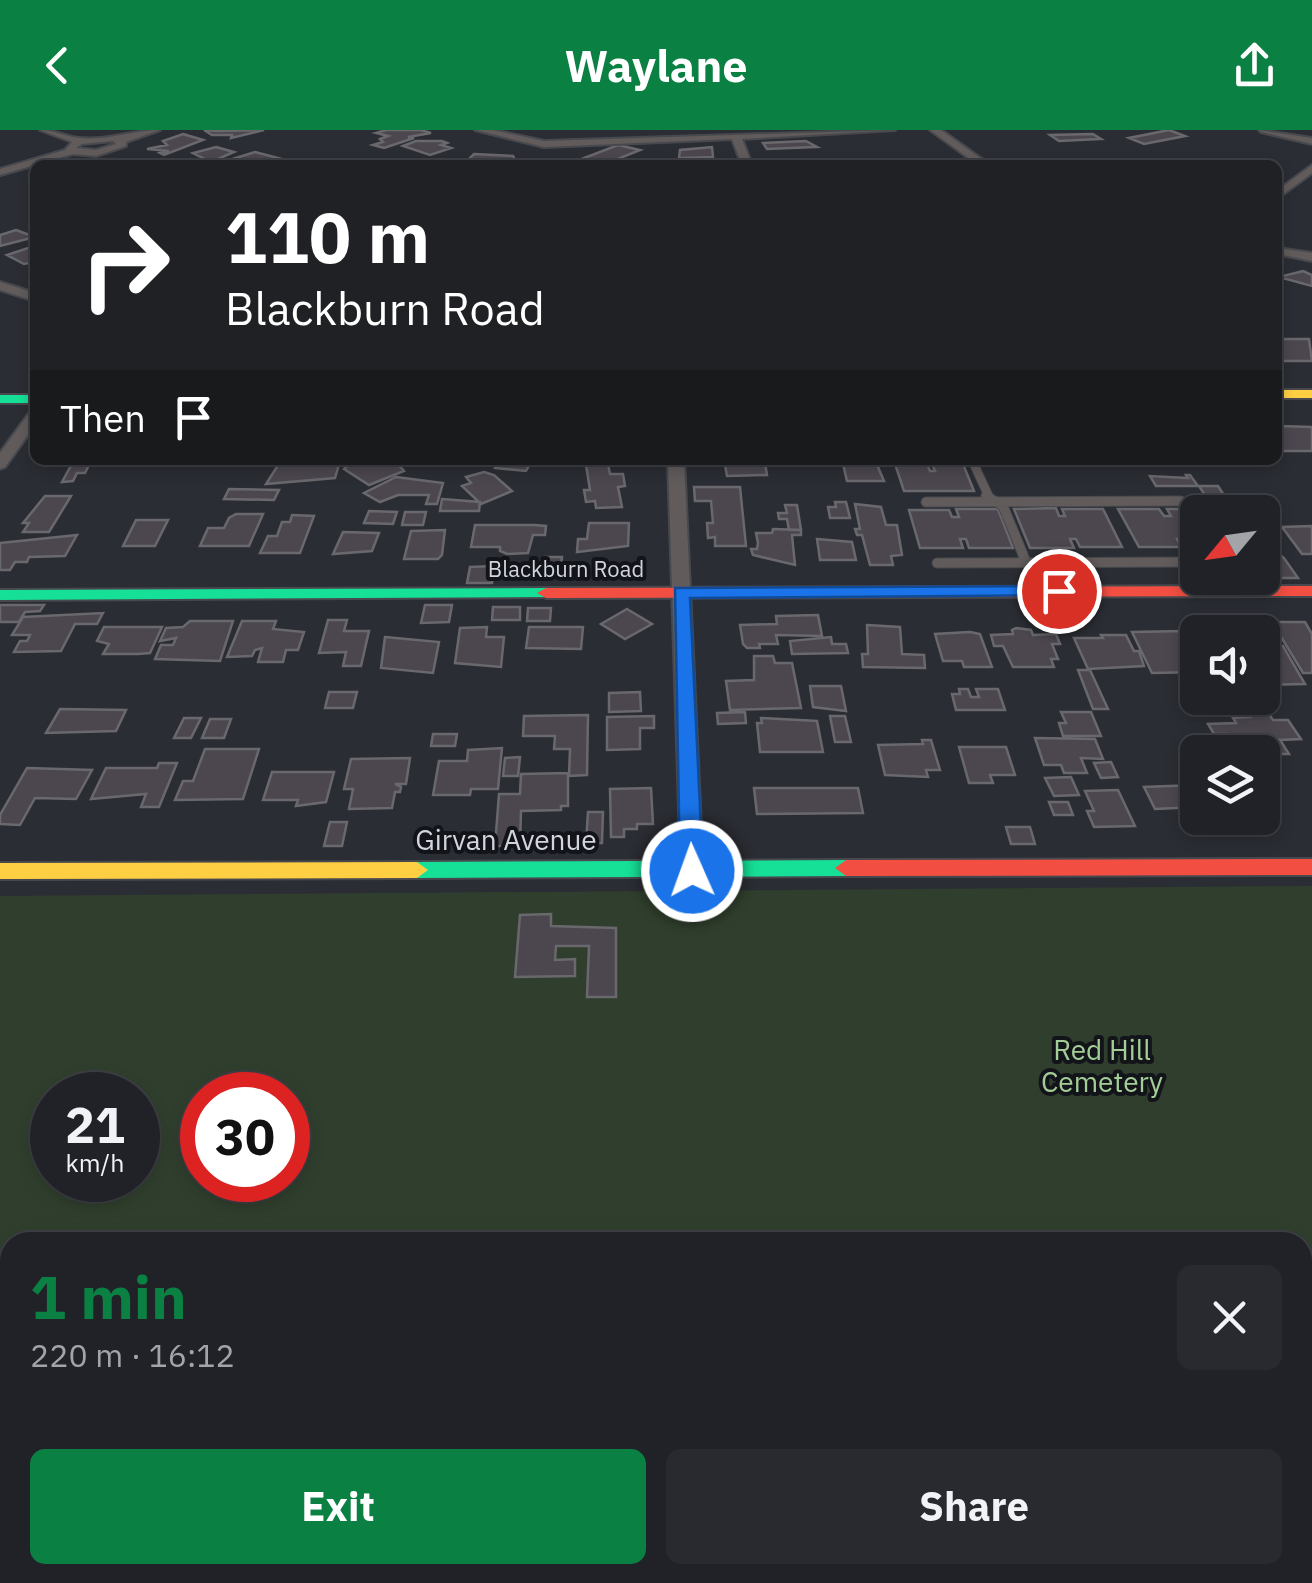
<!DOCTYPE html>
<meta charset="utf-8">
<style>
body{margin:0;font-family:"IBM Plex Sans",sans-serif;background:#282a2f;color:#f1f3f6;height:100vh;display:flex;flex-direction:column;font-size:38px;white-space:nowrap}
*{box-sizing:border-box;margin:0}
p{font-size:32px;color:#a2a4a7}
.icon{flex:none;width:55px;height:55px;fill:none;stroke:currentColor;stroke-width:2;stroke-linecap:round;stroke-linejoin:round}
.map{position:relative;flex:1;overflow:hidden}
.sheet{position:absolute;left:0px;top:1102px;width:1312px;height:352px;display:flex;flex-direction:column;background:#202227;border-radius:30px 30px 0 0;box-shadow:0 5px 15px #0003,0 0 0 2px #3d3f44}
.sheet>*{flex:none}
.hud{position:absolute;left:30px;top:30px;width:1252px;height:305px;border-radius:15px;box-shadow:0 5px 15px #0003,0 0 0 2px #3d3f44;background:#202124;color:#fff;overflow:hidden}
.needle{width:65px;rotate:241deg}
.tools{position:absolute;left:1180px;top:365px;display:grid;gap:20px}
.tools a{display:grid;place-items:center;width:100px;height:100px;border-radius:15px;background:#202227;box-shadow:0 5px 15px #0003,0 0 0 2px #3d3f44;font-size:50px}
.speed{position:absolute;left:30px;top:942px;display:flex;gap:20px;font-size:50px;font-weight:700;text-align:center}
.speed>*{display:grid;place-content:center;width:130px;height:130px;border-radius:50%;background:#202227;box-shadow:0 5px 15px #0003,0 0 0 2px #3d3f44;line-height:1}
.speed small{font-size:25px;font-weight:400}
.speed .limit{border:15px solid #d22;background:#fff;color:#111}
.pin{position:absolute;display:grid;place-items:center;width:85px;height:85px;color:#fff;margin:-42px;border:5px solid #fff;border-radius:50%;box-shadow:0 2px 10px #0007}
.me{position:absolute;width:110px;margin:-55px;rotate:358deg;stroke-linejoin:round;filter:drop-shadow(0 0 8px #0008)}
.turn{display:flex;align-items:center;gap:35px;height:210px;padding:0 30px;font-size:45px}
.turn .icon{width:130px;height:130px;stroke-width:2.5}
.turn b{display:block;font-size:70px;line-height:85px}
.then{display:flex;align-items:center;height:95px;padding:0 30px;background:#0003;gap:20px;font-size:38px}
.round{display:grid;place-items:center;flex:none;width:105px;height:105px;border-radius:15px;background:#282a2f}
.overview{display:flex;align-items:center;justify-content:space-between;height:170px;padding:0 30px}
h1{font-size:60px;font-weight:700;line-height:75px;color:#0b8043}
.button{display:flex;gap:20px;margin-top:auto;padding:20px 30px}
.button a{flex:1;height:115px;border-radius:15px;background:#0b8043;color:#fff;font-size:40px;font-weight:700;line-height:115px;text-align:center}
.button a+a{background:#282a2f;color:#f1f3f6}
header{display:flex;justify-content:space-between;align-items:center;height:130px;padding:0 30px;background:#0b8043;color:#fff;font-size:45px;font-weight:700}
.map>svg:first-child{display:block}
.green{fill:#303f2d;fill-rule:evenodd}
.building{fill:#4c474f;stroke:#69686d;stroke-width:2.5}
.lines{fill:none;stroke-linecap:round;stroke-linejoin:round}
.lane-far2-casing{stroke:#47494e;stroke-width:10}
.lane-far1-casing{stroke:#47494e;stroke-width:11}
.lane-casing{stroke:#47494e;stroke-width:19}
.street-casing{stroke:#47494e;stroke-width:4}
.fast-casing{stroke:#47494e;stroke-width:4}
.slow-casing{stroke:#47494e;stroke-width:4}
.jam-casing{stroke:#47494e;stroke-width:4}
.lane-far2{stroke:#615c5b;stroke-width:8}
.lane-far1{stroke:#615c5b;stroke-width:9}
.lane{stroke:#615c5b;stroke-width:15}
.street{fill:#615c5b;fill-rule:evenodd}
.fast{fill:#16e098;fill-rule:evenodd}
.slow{fill:#ffcf43;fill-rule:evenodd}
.jam{fill:#f24e42;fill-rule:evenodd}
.route{fill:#1a73e8;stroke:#114b97;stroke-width:2.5}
.labels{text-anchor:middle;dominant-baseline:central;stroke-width:8;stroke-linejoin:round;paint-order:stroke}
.far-street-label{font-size:22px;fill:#d2d5dd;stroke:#12141a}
.street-label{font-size:28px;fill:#d2d5dd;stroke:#12141a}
.park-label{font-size:28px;fill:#a3cc96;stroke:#12141a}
</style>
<header><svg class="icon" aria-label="back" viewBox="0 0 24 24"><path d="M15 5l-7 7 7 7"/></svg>Waylane<svg class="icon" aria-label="share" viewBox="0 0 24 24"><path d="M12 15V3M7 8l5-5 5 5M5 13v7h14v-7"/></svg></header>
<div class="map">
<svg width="1312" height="1453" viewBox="0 0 1312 1453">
<rect width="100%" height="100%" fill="#2b2d34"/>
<path class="green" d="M1312 756V1453H0V766ZM52 965H138V1050H52ZM202 965H288V1050H202ZM10 1112H1302V1445H10Z"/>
<path class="building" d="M204 0 217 1 264 0 231 8 232 5H212Z
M386 0H421L431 3 408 7 414 8 384 18 373 15 383 12 380 9 388 6 376 3Z
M1169 0 1185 6 1144 14 1129 8Z
M183 4 203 10 164 25 160 23 169 21 147 19 167 15 163 11Z
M1093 4 1101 9 1059 11 1050 5Z
M416 11H442L447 13 441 15 451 18 430 25 403 16Z
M806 11 817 17 767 19 763 13Z
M618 15 640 20 620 28 623 30H647V35H618L614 31 607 34 584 28Z
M216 17 234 22 211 32 193 23Z
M712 17 713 27 679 28 680 20Z
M255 22 282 29 262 35 226 31Z
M474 24 513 26 514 28 511 35H481L467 31Z
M16 100 35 107 0 116V105Z
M28 118 35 121V132L24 134 7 125Z
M1303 141 1312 145V156L1279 147Z
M1278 209H1309L1312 231H1278Z
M1278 296 1312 297V321H1278Z
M288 330H324L322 335 325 331H340L335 348 266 354 280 332Z
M353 330H402L396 332 404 341 369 355 344 339Z
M499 330H532L526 341 495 338Z
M717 330 765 333 767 345 727 346 725 335H717Z
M842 330H875L884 351H847Z
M998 330H1232L1234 333 999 334Z
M91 331 85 343H77L73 351 62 352 73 332Z
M608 334 610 344H623L625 356 618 357 622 377 596 378 595 371 586 372 584 360H590L586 335Z
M895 334H927L930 341H935L932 334H963L974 361H904Z
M484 342 494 345 512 361 481 374 462 356 471 353 466 347Z
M1186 345H1190L1198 356H1156L1150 346 1188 348Z
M396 347 443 353 437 374H426L429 365H398L380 372 364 363Z
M1199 356H1218L1231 376H1212Z
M694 357H740L746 416H715V407L708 408 707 393H713L711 371H695Z
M229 359 279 360 274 370 224 369Z
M45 366H71L49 402H23L29 393H23Z
M442 369 480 372 479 381H440Z
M835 372H846L850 388H830L828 377H836Z
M855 374 881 377 886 395H897L902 425 891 426 893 435H870L862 405H857L855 399H860Z
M785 375H797L801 400H789L787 389H779L778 383H787Z
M1056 378 1059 386H1065L1062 379H1103L1122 417H1080L1076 409H1070L1074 418H1030L1014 379Z
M956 379H998L1013 418H969L966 409H960L963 418H920L909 380H949L952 387H959Z
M1118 379H1159L1164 386H1171L1167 379H1208L1210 382H1198V418H1188L1183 409H1177L1181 417H1139Z
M369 381 397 382 393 394 364 393Z
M405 382H426L423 395H402Z
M236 384H263L249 416H200L208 398H224L229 388Z
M292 385 314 386 300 423H260L268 406H277L282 392H290Z
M136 390H168L155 416H123Z
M589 393H629L628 416 577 422 578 409H587Z
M475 395H534L546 396 545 405H533L528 423 507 424 500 421V417H471Z
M1312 396V424H1302L1282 397Z
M773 399 801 400V405H792L795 435 753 425 751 419H757L758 413 756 403H772Z
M445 400 442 425 438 429H404L411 401Z
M343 402 379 403 372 421 333 424Z
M77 405 65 426 29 427 27 432H15L10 440H0V413Z
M817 409 852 412 856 430H820Z
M1262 420H1274L1284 428 1298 448H1258H1262Z
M545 427H562L561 435H574V441L543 442Z
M494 436 492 453H467L470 437Z
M0 475H44L40 481 25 482 19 492H0Z
M425 475H452L449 492 421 493Z
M493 477H520V490H492Z
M528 478H551L550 491H527Z
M627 479 652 494 625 509 601 494Z
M103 483 97 494H75L61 521 14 522 20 511H27L30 505H12L23 487Z
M818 485 822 506 776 505 778 514H759L760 518H747L743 514 740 495 777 494 776 486Z
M328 490H347L344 501H369L361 536H343L346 522 319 523Z
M190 491H233L220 531 155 529 161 515H173L176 508 160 511 166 498 183 497Z
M242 491H276L273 499 304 502 298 520H286L283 532H258L262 518 255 520 252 526 227 527Z
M1272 492H1305L1312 504V543H1303Z
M1249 493 1255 502H1224L1219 494Z
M867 495 900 497 902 524 924 525 925 538 863 537 862 524H868Z
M104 497H162L150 523 138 524H103L109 514 97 511Z
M487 497 486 507H504L501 537 455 533 460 498Z
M529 497H583L581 519 526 518Z
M1016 498 1031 500 1033 505 1056 504 1060 514H1052L1058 529H1051L1054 537H1013L1003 516H994L991 505 1013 504 1012 500Z
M1183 501 1190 514 1198 516V542L1152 543 1132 502Z
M970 502 980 504 992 537H964L962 531H943L935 504Z
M1101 505H1126L1134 521H1139L1144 536 1088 539 1074 508H1103Z
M385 507 439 512 433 543 381 538Z
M831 507 832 514H846L848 523 792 524 790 511Z
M1275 516H1283L1305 554 1262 555V522L1278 523Z
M754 526H773L775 533H792L801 578 730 580 726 551 754 550Z
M1078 540H1090L1108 579H1093Z
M810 556H841L846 581 813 577Z
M959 559H968L971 567H979L976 559H998L1005 580H956L952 564H960Z
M329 562H357L353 578H325Z
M640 562 641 581 609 582V563Z
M60 579 126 580 116 601 46 603Z
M1246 581H1267L1273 590H1288L1301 609 1280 610 1289 624H1262L1251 609 1230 610 1226 604H1214L1208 594 1236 593 1233 588 1250 587Z
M745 582 746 593 718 594 717 583Z
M1061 582H1091L1101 606H1063L1059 593H1066Z
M588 585 587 645 569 646 570 619H554L555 606H523L524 586Z
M654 586V598H640V619L607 620V587Z
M830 586H845L851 612H835Z
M184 588H201L191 608H174Z
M761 588 817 591 823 622H760L757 593H762Z
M210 589H231L224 608H202Z
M433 604H457L455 616H431Z
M1035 608 1095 609 1103 629 1081 628 1087 643H1064L1061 635H1044Z
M922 610H931L940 640H926L928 647 885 645 878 615 923 614Z
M959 617H1006L1015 645H990L993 653H969Z
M502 618 498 659H471L470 665H433L439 631H467L468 620Z
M205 619H259L243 669 175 670 183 651H193Z
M520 627 518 646H503L505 628Z
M410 628 406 654H395L401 657 400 662H395L392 678 349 679 353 659H344L351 629Z
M1111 632 1118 647 1101 648 1094 633Z
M159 633H177L159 677H141L146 664 91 669 106 638H157Z
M27 638 92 640 76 669 35 668 20 695 0 694V685Z
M272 642H334L326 672 296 676 298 670H263Z
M568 643V676H561V680L521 681 520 716H495L499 664H520L521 644Z
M1071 647 1079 665 1054 666 1045 648Z
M1195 655 1198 677 1155 679 1144 657Z
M651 658 653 694H637V699H624V707H611L610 659Z
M754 658H858L863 683 757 684Z
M1118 660 1135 696 1094 697 1087 681H1094L1085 661Z
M1049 672H1068L1073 685H1054Z
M588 682H603L602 713H586Z
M330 692H347L342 716H324Z
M1006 697H1030L1035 714H1011Z
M551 784V796L616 798V867H587L589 816H556L555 830 575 829V846L515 847 520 785Z"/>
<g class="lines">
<defs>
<path id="lane-far2" d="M972 330 990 369"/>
<path id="lane-far1" d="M986 366 1003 376 1026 432
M926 372 1181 371
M937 433 1198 432"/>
<path id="lane" d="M1302 1197 1312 1189
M1024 1453 1032 1445"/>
<path id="street" d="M40 0C55 0 66 7 80 8 107 11 133 0 160 0L126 12V16L96 26 73 24 0 45V39L65 20 72 12ZM113 11 116 14 96 20 76 18 82 14Z
M475 0H493L544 11 895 0 742 9 752 35H742L732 9 544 17Z
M930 0H941L990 35H978Z
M1259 0 1312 8V14L1261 2Z
M1312 35V43L1278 68V60Z
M1278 118 1312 123V131L1278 124Z
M0 152 35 163V171L0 160Z
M35 281V295L5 337 0 339V323L30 282Z
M668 330H684L703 741 692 749 681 741Z"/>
<path id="fast" d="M0 265H35V273H0Z
M546 458 555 463 552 467 0 470V460Z
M846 730 857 738 846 746 417 748 406 740 417 732Z"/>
<path id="slow" d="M1278 260H1312V268H1278Z
M417 732 428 740 417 748 0 749V733Z"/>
<path id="jam" d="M1312 456V466L546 468 537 463 546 458Z
M1312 729V745L846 746 835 738 846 730Z"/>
</defs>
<use href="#lane-far2" class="lane-far2-casing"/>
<use href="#lane-far1" class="lane-far1-casing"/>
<use href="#lane" class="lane-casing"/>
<use href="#street" class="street-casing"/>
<use href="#fast" class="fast-casing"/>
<use href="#slow" class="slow-casing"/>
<use href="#jam" class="jam-casing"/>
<use href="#lane-far2" class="lane-far2"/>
<use href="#lane-far1" class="lane-far1"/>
<use href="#lane" class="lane"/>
<use href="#street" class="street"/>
<use href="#fast" class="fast"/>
<use href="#slow" class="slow"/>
<use href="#jam" class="jam"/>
</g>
<path class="route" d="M1059 456 1068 461 1065 465 690 468 703 741 700 747H683L680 741 675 458Z"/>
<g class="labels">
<g class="far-street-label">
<text x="566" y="438">Blackburn Road</text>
</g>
<g class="street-label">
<text x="506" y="709">Girvan Avenue</text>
</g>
<g class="park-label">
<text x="1102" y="919">Red Hill<tspan x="1102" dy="32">Cemetery</tspan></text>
</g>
</g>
</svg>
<div class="tools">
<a><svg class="needle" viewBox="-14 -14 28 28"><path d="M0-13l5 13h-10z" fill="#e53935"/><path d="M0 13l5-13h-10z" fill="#a2a4a7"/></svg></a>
<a><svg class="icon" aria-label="sound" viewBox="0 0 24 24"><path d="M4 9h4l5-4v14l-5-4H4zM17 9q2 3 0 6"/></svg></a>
<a><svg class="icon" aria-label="layers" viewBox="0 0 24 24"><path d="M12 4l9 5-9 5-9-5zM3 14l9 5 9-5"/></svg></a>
</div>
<div class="speed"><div>21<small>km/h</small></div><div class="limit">30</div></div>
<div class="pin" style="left:1059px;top:461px;background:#d93025"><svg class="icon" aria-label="arrive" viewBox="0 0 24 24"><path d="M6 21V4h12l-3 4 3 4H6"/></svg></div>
<svg class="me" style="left:692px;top:741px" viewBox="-20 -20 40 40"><circle r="17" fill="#1a73e8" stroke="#fff" stroke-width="3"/><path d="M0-11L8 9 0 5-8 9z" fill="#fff"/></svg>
<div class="hud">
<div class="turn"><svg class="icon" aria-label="right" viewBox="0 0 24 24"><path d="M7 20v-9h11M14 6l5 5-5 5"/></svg><div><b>110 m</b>Blackburn Road</div></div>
<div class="then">Then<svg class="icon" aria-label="arrive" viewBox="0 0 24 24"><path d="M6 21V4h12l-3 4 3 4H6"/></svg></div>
</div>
<section class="sheet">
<div class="overview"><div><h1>1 min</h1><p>220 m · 16:12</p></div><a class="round"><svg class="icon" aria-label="close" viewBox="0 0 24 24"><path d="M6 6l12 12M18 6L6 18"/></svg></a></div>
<div class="button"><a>Exit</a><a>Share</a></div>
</section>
</div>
